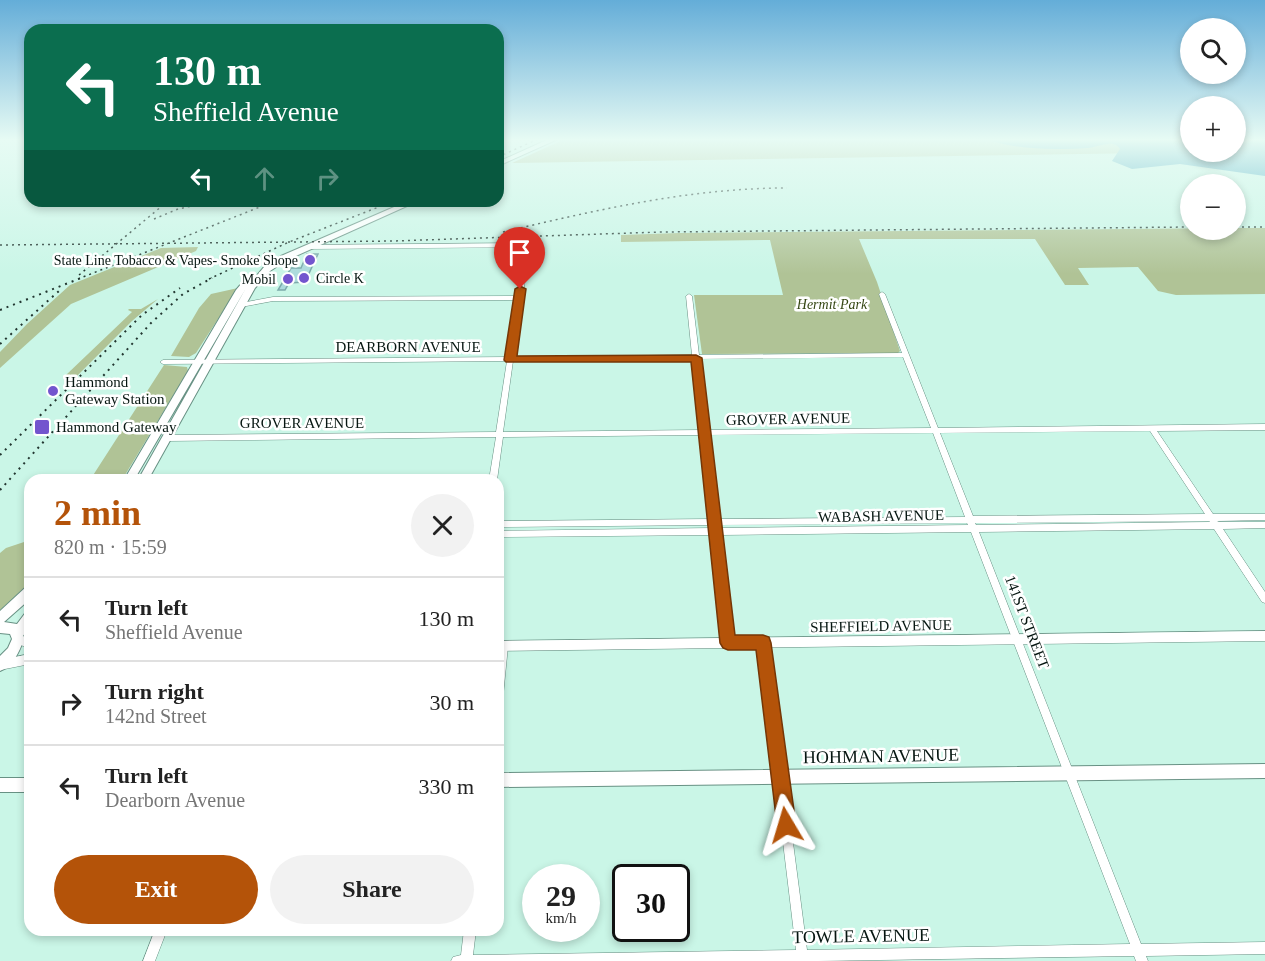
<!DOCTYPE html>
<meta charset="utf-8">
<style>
body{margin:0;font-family:"Times New Roman",serif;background:#f2f2f2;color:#222;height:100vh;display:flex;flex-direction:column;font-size:22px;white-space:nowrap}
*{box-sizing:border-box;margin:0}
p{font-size:20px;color:#767676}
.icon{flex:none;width:33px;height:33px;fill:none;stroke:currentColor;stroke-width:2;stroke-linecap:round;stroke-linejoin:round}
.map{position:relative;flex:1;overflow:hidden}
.panel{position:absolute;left:24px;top:474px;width:480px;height:462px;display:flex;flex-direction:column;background:#fff;border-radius:18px;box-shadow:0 3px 9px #0003}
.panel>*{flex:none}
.guide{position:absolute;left:24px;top:24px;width:480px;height:183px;border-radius:18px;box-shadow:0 3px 9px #0003;background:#0b6e4f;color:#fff;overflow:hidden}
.buttons{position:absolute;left:1180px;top:18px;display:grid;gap:12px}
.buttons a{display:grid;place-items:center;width:66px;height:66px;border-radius:50%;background:#fff;box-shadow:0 3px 9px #0003;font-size:30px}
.speed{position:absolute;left:522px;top:864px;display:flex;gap:12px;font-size:30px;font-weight:700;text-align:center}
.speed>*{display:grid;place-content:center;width:78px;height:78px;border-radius:50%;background:#fff;box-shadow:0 3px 9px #0003;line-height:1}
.speed small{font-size:15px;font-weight:400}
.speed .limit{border:3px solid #111;border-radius:9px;background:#fff;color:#111}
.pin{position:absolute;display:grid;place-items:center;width:51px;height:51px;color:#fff;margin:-62px -26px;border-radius:50% 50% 50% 0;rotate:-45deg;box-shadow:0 0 6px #0007}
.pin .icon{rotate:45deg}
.me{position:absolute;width:66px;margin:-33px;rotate:353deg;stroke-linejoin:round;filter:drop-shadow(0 0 4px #0008)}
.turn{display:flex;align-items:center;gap:21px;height:126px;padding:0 30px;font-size:27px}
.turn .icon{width:78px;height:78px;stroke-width:2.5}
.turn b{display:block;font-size:42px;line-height:51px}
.lanes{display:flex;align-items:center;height:57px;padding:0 30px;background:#0003;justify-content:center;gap:30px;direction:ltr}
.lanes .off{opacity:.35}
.round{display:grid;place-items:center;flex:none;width:63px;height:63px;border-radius:32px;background:#f2f2f2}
.headline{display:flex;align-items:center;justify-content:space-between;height:102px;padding:0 30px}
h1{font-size:36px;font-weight:700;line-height:45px;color:#b45309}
.action{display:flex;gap:12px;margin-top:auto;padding:12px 30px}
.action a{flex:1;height:69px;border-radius:36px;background:#b45309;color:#fff;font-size:24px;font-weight:700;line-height:69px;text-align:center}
.action a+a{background:#f2f2f2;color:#222}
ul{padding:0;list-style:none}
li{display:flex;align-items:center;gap:18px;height:84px;padding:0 30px;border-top:2px solid #e0e0e0}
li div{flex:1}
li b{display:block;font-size:22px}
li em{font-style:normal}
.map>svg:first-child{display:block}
.green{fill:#b0c396}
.water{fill:#3ea3bf}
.building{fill:#acdbdc;stroke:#7caaaa;stroke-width:1.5}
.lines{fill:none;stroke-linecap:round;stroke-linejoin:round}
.minor-casing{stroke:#689184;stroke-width:1}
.tertiary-casing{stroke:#689184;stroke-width:1}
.secondary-casing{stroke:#689184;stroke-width:2}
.minor{fill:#fff;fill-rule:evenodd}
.tertiary{fill:#fff;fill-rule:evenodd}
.secondary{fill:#fff;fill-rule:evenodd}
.rail-far1{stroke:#223630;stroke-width:1.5;stroke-dasharray:2 4;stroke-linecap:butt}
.rail{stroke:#223630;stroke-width:2;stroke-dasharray:2 5;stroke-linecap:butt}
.route{fill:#b45309;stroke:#753606;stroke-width:1.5}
.poi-dot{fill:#7355ce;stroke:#fff;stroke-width:2}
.labels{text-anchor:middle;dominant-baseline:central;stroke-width:5;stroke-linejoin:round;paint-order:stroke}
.far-poi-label{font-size:14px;fill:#061611;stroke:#fff;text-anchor:end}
.far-park-label{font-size:14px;font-style:italic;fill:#344612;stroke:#fff}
.street-label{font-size:15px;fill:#061611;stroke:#fff}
.poi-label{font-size:15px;fill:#061611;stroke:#fff;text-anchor:start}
.near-street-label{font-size:18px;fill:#061611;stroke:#fff}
</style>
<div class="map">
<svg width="1265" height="961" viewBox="0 0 1265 961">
<rect width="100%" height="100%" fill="#caf6e7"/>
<path class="green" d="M565 139H1191V152H1210L512 163Z
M1236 228H1265V294L1176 295 1158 291 1138 267 1078 268 1089 285H1065L1035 239H859L877 282 900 351 898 353 702 354 694 295H783L770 240 621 242V235L679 233Z
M198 247 196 251 71 304 0 368V352L27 324 70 285 161 248Z
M238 288 196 353 189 357 171 356 199 308 211 294Z
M158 299 132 321 76 377 66 375 132 312 128 310 129 309H141Z
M164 365 187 367 188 371 122 480H90Z
M30 540V584L13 601 0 610V553L6 548Z"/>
<path class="water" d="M985 139H1191V152H1236V139H1265V176L1180 164 1132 169 1112 161 1120 149C1113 138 1098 148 1087 148 1054 150 1017 150 985 139Z"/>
<path class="building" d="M307 254H318L305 282 289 283 285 290H278L291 268H301Z"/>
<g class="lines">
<defs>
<path id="minor" d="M527 243 530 245 514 357 692 355 686 296 689 294 692 296 699 355 902 353 879 294 882 292 885 294 938 428 1265 424V430L1157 431 1213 514H1265V520L1217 521 1219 522H1265V528L1223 529 1265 592V603L1262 602 1214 529 979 532 1141 944 1265 942V954L1146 956 1148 961H1136L1134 956 818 961H451L453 957 461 955 464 930H476L473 955 796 950 759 643 760 640 763 639 766 640 767 643 807 950 1130 944 971 532 720 535 732 643 731 646 728 647 725 646 724 643 712 535 498 537V531L711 528V525L498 527V521L710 519 701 435 503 437 497 480H489L496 437 167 441 163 438 167 435 496 432 507 361 163 364 160 362 163 360 508 357 516 300 273 301 241 307 238 305 241 303 273 297 517 296 524 247 309 249 306 247 309 245ZM903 357 931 428 708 430 699 359ZM693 359 701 430 503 432 513 361ZM1150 431 1205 514 973 516 940 433ZM933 433 965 517 718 519 708 435ZM1209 521 1210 522 976 525 975 523ZM967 523 968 525 719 528V525Z
M504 642 507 643 508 646 503 696 501 699 498 701C498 682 495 661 501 643Z
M155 930H167L155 961H143Z"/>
<path id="tertiary" d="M1265 631V641L498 651V641Z
M18 634 30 639V649L14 642 13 639 14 636Z
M30 654V664L0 670V660Z"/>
<path id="secondary" d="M549 139H558L498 166V162Z
M408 201H418L287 260 270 271 255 288 148 480H138L246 288 134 480H124L236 290 248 276 255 278 264 267 281 256Z
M30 586V599L4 622 17 624 26 612 30 611V626L23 636 24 639C19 652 14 665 0 671V656L8 648 12 639 10 634 0 633V611L26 587Z
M1265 764V778L498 787V773Z
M0 778H30V792H0Z"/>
</defs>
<use href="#minor" class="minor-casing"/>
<use href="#tertiary" class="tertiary-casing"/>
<use href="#secondary" class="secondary-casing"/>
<use href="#minor" class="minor"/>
<use href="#tertiary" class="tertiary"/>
<use href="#secondary" class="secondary"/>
<path class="rail-far1" d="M498 157 538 139
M154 219 178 209 215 201
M1236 227H1265
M503 232C597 210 690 188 787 188
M0 245 393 241 661 232 1191 227
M79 275 168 201
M78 279 275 201
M209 279 289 242 394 201"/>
<path class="rail" d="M0 310 81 278
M0 344 60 290
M0 455 142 315 180 288
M0 490 151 323 183 294 212 278"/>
</g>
<linearGradient id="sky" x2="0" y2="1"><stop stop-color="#64add8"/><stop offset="0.51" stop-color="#e7fbf4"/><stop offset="1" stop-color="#e7fbf4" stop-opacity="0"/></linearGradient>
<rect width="1265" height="274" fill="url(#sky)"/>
<path class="route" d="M520 286 526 289 517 356 696 355 702 358 735 635H763L769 637 771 643 796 825 793 831 786 834 779 831 777 825 756 650H728L723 648 720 643 691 362H506L504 360 515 289Z"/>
<g class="poi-dot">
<circle cx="310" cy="260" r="6"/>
<circle cx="304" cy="278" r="6"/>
<circle cx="288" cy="279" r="6"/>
<circle cx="53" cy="391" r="6"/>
<rect x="34" y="419" width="16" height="16" rx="3"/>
</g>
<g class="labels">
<g class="far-poi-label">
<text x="298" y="260">State Line Tobacco &amp; Vapes- Smoke Shope</text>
<text x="316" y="278" text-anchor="start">Circle K</text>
<text x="276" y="279">Mobil</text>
</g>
<g class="far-park-label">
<text x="832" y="304">Hermit Park</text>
</g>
<g class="street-label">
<text x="408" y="347">DEARBORN AVENUE</text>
<text transform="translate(788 419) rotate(-1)">GROVER AVENUE</text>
<text x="302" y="423">GROVER AVENUE</text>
<text transform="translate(881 516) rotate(-1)">WABASH AVENUE</text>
<text transform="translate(1027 622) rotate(69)">141ST STREET</text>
<text transform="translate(881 626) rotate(-1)">SHEFFIELD AVENUE</text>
</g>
<g class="poi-label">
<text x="65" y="382">Hammond<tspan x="65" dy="17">Gateway Station</tspan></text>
<text x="56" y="427">Hammond Gateway</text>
</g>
<g class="near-street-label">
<text transform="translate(881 756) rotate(-1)">HOHMAN AVENUE</text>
<text transform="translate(861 936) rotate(-1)">TOWLE AVENUE</text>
</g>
</g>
</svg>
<div class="buttons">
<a><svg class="icon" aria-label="search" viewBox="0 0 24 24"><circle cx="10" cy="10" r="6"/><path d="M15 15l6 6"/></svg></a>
<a>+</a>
<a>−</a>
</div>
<div class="speed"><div>29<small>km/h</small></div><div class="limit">30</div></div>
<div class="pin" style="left:520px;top:289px;background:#d93025"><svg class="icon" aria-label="arrive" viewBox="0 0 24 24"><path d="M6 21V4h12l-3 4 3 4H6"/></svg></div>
<svg class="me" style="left:786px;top:825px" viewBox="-20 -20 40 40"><path d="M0-17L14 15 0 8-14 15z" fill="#b45309" stroke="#fff" stroke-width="4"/></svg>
<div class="guide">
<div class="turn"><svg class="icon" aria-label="left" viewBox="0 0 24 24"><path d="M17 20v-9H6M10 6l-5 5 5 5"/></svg><div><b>130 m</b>Sheffield Avenue</div></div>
<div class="lanes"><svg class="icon" aria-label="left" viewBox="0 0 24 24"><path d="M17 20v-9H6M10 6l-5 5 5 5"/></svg><svg class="icon off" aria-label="ahead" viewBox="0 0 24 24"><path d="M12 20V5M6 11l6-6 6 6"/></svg><svg class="icon off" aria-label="right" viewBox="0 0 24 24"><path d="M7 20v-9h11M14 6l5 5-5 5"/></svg></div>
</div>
<section class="panel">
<div class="headline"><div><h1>2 min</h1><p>820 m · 15:59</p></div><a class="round"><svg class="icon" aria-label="close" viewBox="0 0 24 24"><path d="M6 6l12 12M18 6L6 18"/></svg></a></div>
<ul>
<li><svg class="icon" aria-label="left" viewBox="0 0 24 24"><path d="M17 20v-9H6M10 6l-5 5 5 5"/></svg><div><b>Turn left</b><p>Sheffield Avenue</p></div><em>130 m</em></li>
<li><svg class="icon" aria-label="right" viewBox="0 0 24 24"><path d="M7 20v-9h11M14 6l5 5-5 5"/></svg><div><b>Turn right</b><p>142nd Street</p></div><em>30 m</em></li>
<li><svg class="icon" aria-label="left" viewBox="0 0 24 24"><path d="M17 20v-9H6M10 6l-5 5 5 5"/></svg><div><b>Turn left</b><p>Dearborn Avenue</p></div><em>330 m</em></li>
</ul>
<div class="action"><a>Exit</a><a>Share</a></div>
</section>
</div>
